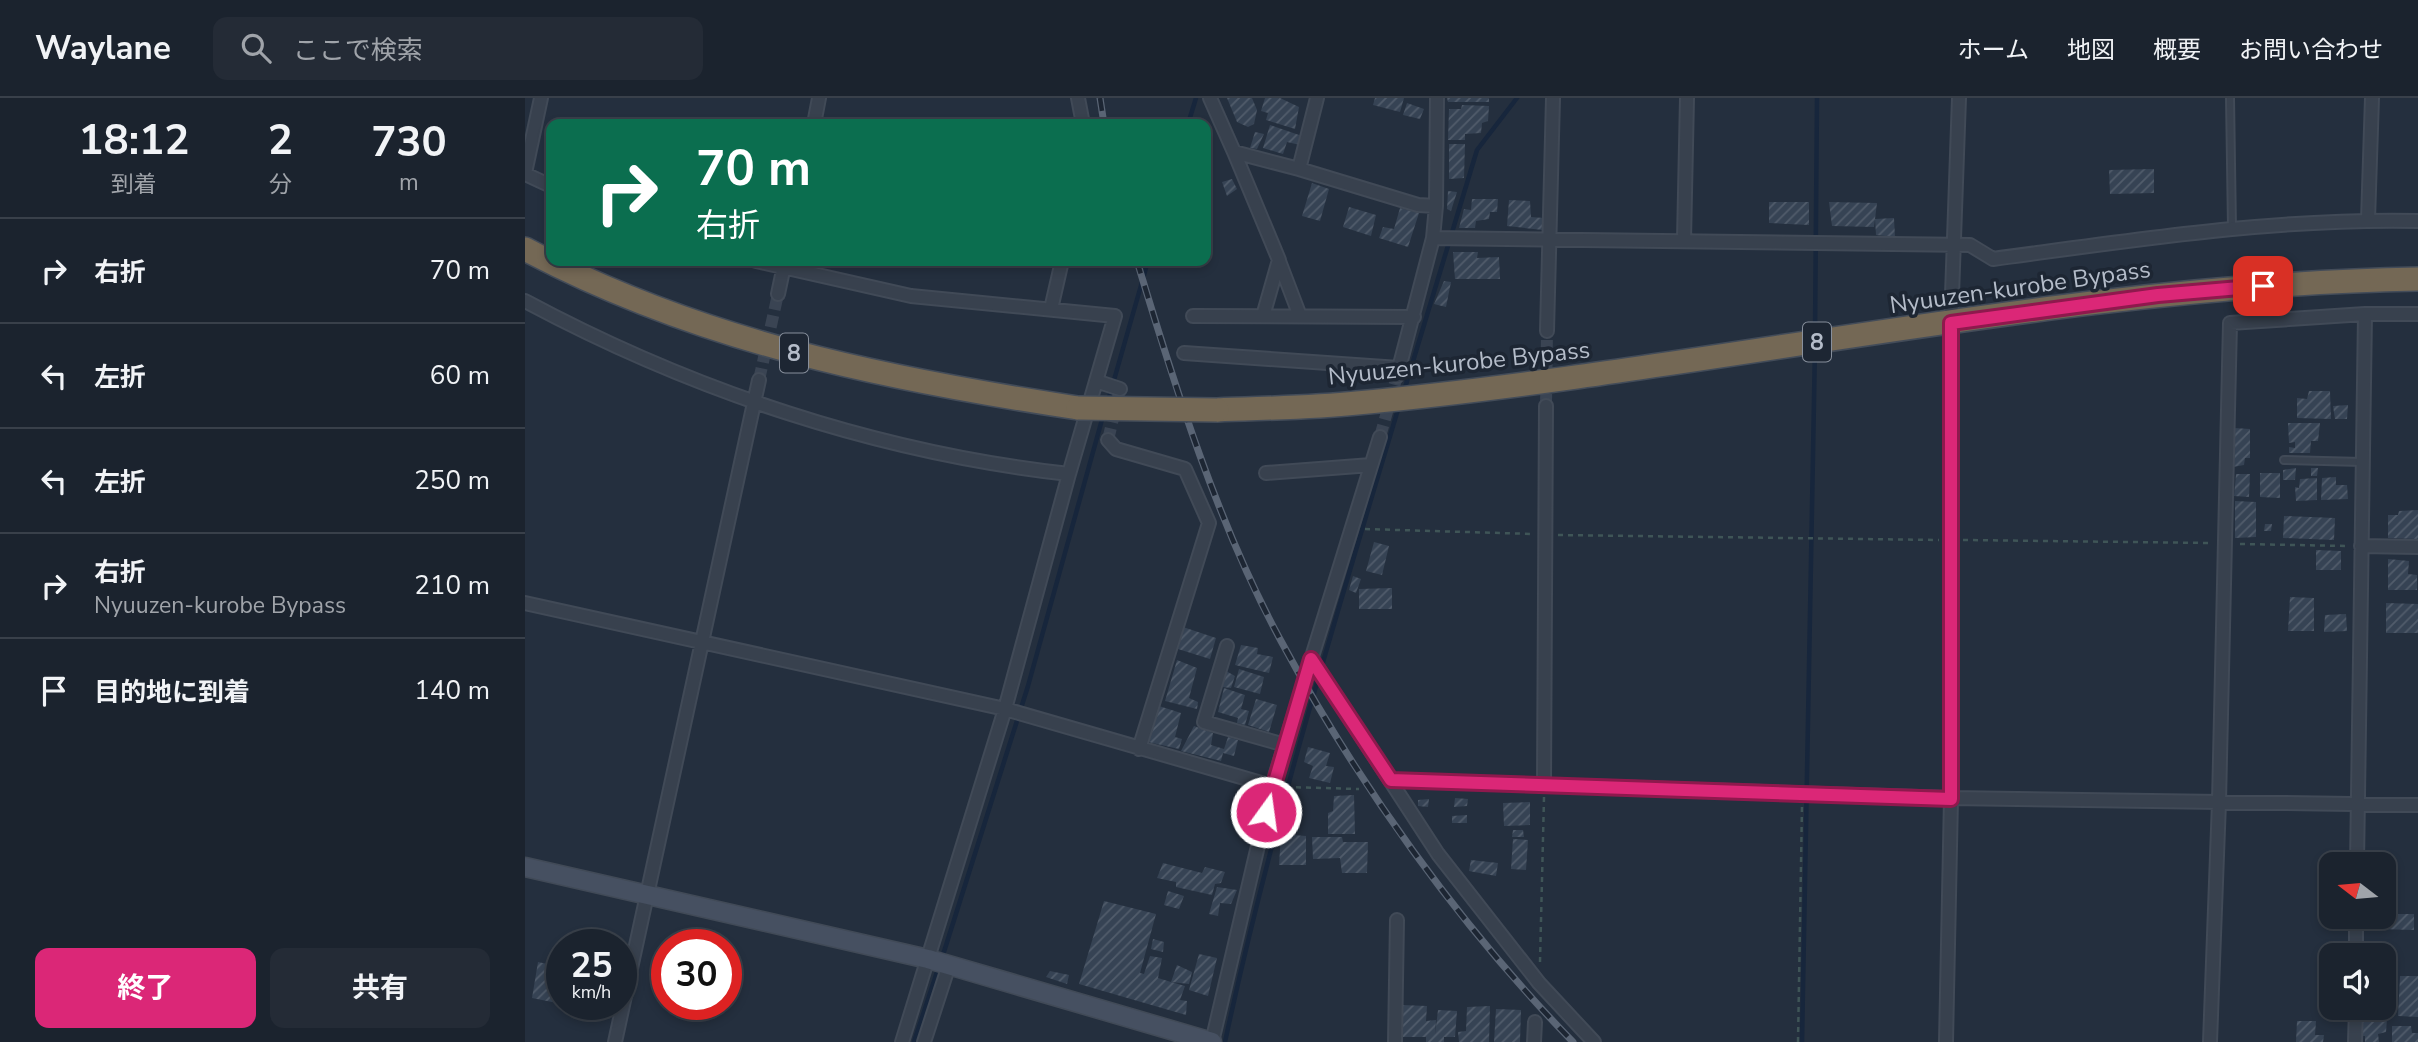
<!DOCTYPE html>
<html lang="ja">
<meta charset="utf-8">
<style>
body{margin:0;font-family:"Nunito Sans","Noto Sans JP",sans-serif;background:#242b36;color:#f1f3f6;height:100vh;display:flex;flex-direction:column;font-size:26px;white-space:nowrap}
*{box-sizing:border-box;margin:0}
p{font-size:23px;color:#a0a4aa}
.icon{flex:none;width:38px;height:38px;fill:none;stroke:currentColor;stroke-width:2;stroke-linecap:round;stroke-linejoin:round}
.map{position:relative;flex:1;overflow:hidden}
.panel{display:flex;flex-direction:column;background:#1b232e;width:525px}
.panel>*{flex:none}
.banner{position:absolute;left:21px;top:21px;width:665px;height:147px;border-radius:14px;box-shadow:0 4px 10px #0003,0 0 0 2px #39404a;background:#0b6e4f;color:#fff;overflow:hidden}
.needle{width:46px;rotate:286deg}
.controls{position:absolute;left:1794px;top:754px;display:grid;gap:14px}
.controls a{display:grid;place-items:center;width:77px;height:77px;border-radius:14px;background:#1b232e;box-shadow:0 4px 10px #0003,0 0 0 2px #39404a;font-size:35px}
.speed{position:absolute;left:21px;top:831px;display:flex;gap:14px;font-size:35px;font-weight:700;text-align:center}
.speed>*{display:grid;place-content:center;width:91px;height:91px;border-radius:50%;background:#1b232e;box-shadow:0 4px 10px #0003,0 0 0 2px #39404a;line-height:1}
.speed small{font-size:18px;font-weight:400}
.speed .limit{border:10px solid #d22;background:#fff;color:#111}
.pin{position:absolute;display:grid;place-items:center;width:60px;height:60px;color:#fff;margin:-30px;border-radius:14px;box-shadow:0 4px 10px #0006}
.me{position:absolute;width:77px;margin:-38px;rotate:14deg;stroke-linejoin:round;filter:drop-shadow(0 0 5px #0008)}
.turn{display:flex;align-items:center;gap:24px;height:147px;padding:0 35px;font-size:32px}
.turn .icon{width:91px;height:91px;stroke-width:2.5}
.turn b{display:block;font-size:49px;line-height:60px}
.eta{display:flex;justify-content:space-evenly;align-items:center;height:119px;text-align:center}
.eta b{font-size:42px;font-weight:700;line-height:49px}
.button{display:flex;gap:14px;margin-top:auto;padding:14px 35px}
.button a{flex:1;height:80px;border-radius:14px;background:#db2777;color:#fff;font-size:28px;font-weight:700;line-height:80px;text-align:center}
.button a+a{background:#242b36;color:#f1f3f6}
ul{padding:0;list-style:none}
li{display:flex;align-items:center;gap:21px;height:105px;padding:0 35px;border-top:2px solid #39404a}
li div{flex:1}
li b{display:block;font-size:26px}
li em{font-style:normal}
header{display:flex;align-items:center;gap:42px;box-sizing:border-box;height:98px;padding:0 35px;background:#1b232e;border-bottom:2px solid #39404a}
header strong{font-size:33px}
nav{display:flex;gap:38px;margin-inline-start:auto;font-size:24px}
.search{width:490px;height:63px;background:#242b36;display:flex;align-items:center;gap:18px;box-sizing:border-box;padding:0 24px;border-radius:14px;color:#a0a4aa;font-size:26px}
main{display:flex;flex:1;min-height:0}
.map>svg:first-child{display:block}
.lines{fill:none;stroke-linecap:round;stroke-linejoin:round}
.stream{stroke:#17263c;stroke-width:4.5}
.building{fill:url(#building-hatch)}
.street-tunnel{stroke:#3a4453;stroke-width:12;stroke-dasharray:12 6;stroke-linecap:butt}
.lane-casing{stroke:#414a57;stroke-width:10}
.street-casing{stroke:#414a57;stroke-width:16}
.secondary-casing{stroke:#414a57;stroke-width:21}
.highway-casing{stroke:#434c59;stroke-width:26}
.path{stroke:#3f5557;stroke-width:2.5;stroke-dasharray:5 5;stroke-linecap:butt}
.lane{stroke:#38414e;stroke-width:6}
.street{stroke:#38414e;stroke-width:12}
.secondary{stroke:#465061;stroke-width:18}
.highway{stroke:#746855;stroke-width:23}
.rail-casing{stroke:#5a6575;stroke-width:7}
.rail{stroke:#1d2633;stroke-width:4.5;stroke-dasharray:13;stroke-linecap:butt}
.highway-bridge-casing{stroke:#434c59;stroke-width:26;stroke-linecap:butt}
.highway-bridge{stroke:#746855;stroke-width:23}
.route-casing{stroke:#8e194d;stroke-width:18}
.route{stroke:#db2777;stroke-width:12}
.labels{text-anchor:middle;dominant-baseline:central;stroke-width:7;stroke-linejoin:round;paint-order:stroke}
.shield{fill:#1d2633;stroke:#878f9c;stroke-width:2}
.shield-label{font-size:23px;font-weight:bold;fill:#b4bcc9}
.street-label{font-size:24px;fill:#b4bcc9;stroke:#1d2633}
</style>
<header>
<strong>Waylane</strong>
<div class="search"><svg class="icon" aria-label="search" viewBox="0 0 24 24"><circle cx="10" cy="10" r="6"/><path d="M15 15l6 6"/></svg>ここで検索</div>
<nav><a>ホーム</a><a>地図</a><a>概要</a><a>お問い合わせ</a></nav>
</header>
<main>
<section class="panel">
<div class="eta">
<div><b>18:12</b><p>到着</p></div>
<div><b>2</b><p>分</p></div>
<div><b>730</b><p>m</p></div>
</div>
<ul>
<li><svg class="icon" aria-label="right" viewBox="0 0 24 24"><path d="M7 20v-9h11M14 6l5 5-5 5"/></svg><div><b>右折</b></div><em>70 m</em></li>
<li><svg class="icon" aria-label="left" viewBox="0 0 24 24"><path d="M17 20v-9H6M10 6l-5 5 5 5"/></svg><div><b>左折</b></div><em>60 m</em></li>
<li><svg class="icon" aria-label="left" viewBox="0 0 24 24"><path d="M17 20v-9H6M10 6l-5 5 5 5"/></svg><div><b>左折</b></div><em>250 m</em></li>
<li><svg class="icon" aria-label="right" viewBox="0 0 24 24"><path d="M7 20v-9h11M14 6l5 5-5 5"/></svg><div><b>右折</b><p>Nyuuzen-kurobe Bypass</p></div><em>210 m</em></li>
<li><svg class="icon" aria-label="arrive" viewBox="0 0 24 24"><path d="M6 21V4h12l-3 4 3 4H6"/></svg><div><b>目的地に到着</b></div><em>140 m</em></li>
</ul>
<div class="button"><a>終了</a><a>共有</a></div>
</section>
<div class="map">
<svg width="1893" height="944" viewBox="0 0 1893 944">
<defs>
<pattern id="building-hatch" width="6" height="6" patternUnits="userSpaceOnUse" patternTransform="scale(1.75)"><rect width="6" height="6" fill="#364354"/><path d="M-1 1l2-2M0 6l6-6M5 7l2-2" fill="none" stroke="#515c6b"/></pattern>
</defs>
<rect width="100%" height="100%" fill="#242f3e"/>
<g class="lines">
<path class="stream" d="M663 26 671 0
M1290 237 1292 0
M879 293 952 52 992 0
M583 303 623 163
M417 860 503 588 578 318
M389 944 414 868
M700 944C746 729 811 519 874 308
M1277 944 1290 249"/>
</g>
<path class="building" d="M702 0H727L732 12 729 26 723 29 712 24Z
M740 0H755L774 9 770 31 741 22 743 15 736 13Z
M850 0H879L875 14 848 7Z
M922 0H964V4H923Z
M882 5 899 11 895 21 878 17Z
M937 7 964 8 963 23 957 25 956 35 940 36V42H923L924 11H936Z
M745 27 777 38 775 47 762 44 758 56 738 50Z
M730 34 739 36 732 51 725 50Z
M924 46H940L939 80 924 81Z
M1629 71V95L1585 96 1584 72Z
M707 81 712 91 702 98 697 84Z
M787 85 804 91 795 123 777 118Z
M923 93 932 94 926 113 922 111Z
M947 101H973L972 114H965L964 121 951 123 950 130H934L939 111 946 112Z
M984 102 1005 103 1006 119 1019 120 1018 132 982 128Z
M1244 104H1284V127L1244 125Z
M1304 104 1352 105 1349 129 1307 128Z
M824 109 851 117 846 138 818 129Z
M875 110 894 115 883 149 854 140 858 129 869 131Z
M1369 120 1370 139 1351 137 1350 121Z
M928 154H953L952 160 974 159 975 181H930Z
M919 183 926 184 921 209 909 206Z
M1784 293H1805L1806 321 1772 320V300L1782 301Z
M1823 307 1822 321H1810L1808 308Z
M1763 325H1795L1793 343H1786L1785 355H1764V349L1770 350V344L1764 345Z
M1709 330 1725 331V360H1720L1719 367 1708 369Z
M1771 370 1770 382H1758V372Z
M1786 370H1793L1792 378H1786Z
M1735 375H1755V400L1735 399Z
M1711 376H1725L1724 399 1709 398Z
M1811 379V387H1822L1823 401 1796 402 1797 380Z
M1792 380V402L1771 403 1770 389 1774 390 1775 381Z
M1710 403 1731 404V439L1710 440Z
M1893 412V441L1863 440V417H1873L1874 413Z
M1759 418 1810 420 1809 442 1758 440Z
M1740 426H1747L1746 433H1739Z
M849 444 864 448 857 477 841 473Z
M1791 452 1816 453V472H1791Z
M1863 461 1884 463 1883 476 1892 477V492H1863Z
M828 478 836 481 831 495 824 492Z
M867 490V511H834V491Z
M1765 499 1789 500V533H1763Z
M1861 505 1893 506V535H1861Z
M1821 516 1822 533 1799 534 1800 517Z
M658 529 691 540 685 561 653 551Z
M716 547 733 550 732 556 748 559 744 575 710 567Z
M652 562 672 570 664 600 673 604 672 611 640 603Z
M714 571 739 579 735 596 709 589Z
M701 573 710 578 706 590 697 589Z
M699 590 720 597 716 611 724 613 720 627 712 625 713 620 693 614Z
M731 601 752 607 744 634 723 627Z
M634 608 656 615 650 639 657 641 654 651 623 644Z
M669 628 688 635 686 647 699 651 703 639 713 642 709 658 698 655 696 663 656 653Z
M783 649 805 655 801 668 809 669 805 685 784 680 788 668 779 664Z
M829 697 830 736H803V715L808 713 809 698Z
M930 700 943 701 942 708 929 709Z
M904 701 903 709 893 708V702Z
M1005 704V727L979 728 978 705Z
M942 717V725H927V718Z
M988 732H998L999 739H987Z
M756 736 781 738V767H754Z
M787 739H817L818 744H843L842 775H817L815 760 788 761Z
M988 741 1003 742 1001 772 986 771Z
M946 762 973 765 971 778 944 773Z
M638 765 677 775 680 769 700 774 696 785 690 786 687 797 651 789V784L632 780Z
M692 789 712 792 706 806 695 805 693 818 684 816Z
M643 793 659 798 654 811 639 807Z
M1858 800H1873V816H1889V832L1853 831 1854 819H1858Z
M579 803 631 816 615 875 619 876 625 858 637 860 633 880 646 884 652 867 667 874 664 886 646 884 660 888 655 902 662 903 661 917 554 886Z
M1840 819H1851L1850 829 1839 830Z
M628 841 639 844 638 854 626 851Z
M674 856 692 860 683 898 664 892Z
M13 864 37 869V906L7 900Z
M525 873 544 877 542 886 521 879Z
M1858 878H1864L1860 900H1858Z
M1875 878H1893V919L1873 918Z
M49 906H82L81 914Z
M877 907 902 908 901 923 911 922 910 937 913 912 932 913 930 939H919V944H901V939H877Z
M965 908 964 944H934L933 934 941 933 942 909Z
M1838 910H1868L1869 919 1838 918Z
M971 911 996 912 995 944H969Z
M1837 921H1862L1861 934 1853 936 1854 944H1840V938H1836Z
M1772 923H1791L1790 937H1799L1798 944H1771Z
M1867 928H1886L1887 935H1893V944H1867Z"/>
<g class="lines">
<path class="street-tunnel" d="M234 282 253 196
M1021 308 1022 233
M855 339 872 278
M583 342 595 291"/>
<defs>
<path id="lane" d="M1705 0 1707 130
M1759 362 1837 364"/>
<path id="street" d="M553 0 558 26
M685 0 709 54 774 71
M792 0 774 71 893 107 911 108
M289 26 294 0
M709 54 754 162 738 218
M0 75 16 0
M0 76 26 88
M1843 122 1847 0
M908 140 1445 147 1468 161C1610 142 1750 120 1893 123
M1159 142 1162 0
M754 163 775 218
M253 196 260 163
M0 203C168 293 354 355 544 376L590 218 386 198 231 163
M526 211 537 163
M1840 216H1893
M668 218 889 219
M1022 233 1028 0
M659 255 874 270
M872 278 908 140 911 108 912 0
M571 283 595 291
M583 342 591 351 660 371 684 425 614 651
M741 375 846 367
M1836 448 1893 449
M0 505 480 611 747 688
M702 548 679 624 760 647
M786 561 913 756 1014 885 1069 944
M866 682 1426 700 1893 707
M1019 685 1021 308
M1831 858V819
M90 944 234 282
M377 944 480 611 544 376
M399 944 424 867
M687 944 747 688 855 339
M870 944 872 822
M1009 944 1010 924
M1421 944 1426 700V225L1434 0
M1685 944 1694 704 1705 225 1840 216 1832 766
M1830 944 1831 910"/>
<path id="secondary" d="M0 769 403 861 687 944"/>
<path id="highway" d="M0 151C174 243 360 281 553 310
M692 312C738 310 785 310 832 305 1186 272 1536 187 1893 181"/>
</defs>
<use href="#lane" class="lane-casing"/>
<use href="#street" class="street-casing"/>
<use href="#secondary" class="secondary-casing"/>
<use href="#highway" class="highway-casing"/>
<path class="path" d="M840 431 1008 436
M1033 437 1414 442
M1438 442 1687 445
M1715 446 1824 448
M761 689 834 691
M1015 864 1019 699
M1273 944 1277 707"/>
<use href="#lane" class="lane"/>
<use href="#street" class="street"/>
<use href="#secondary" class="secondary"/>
<use href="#highway" class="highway"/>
<defs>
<path id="rail" d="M575 0 579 26
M612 163C650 289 693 427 756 543 833 686 935 828 1048 944"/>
</defs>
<use href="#rail" class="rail-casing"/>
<use href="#rail" class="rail"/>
<defs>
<path id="highway-bridge" d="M553 310 692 312"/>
</defs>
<use href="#highway-bridge" class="highway-bridge-casing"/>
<use href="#highway-bridge" class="highway-bridge"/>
</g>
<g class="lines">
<defs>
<path id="route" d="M741 714 786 561 866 682 1426 701V225L1633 197 1738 188"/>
</defs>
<use href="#route" class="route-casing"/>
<use href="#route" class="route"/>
</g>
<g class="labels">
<g class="shield">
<rect x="1278" y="224.5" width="28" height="39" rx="5"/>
<rect x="255" y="235.5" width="28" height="39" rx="5"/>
</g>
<g class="shield-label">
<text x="1292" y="244">8</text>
<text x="269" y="255">8</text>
</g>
<g class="street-label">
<text transform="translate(1495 189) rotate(-8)">Nyuuzen-kurobe Bypass</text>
<text transform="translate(934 265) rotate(-6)">Nyuuzen-kurobe Bypass</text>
</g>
</g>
</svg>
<div class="controls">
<a><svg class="needle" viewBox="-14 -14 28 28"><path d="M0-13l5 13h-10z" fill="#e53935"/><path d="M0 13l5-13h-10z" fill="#a0a4aa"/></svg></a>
<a><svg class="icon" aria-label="sound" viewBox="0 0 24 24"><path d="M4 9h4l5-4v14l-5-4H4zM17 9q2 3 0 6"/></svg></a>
</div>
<div class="speed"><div>25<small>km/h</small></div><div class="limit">30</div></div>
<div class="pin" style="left:1738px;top:188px;background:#d93025"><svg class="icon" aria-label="arrive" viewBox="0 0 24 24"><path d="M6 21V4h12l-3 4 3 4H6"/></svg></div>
<svg class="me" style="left:741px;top:714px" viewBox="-20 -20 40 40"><circle r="17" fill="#db2777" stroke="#fff" stroke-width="3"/><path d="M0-11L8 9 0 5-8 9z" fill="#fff"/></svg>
<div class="banner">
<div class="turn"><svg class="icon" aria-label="right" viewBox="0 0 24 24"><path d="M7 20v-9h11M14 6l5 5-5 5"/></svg><div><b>70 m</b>右折</div></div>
</div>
</div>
</main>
